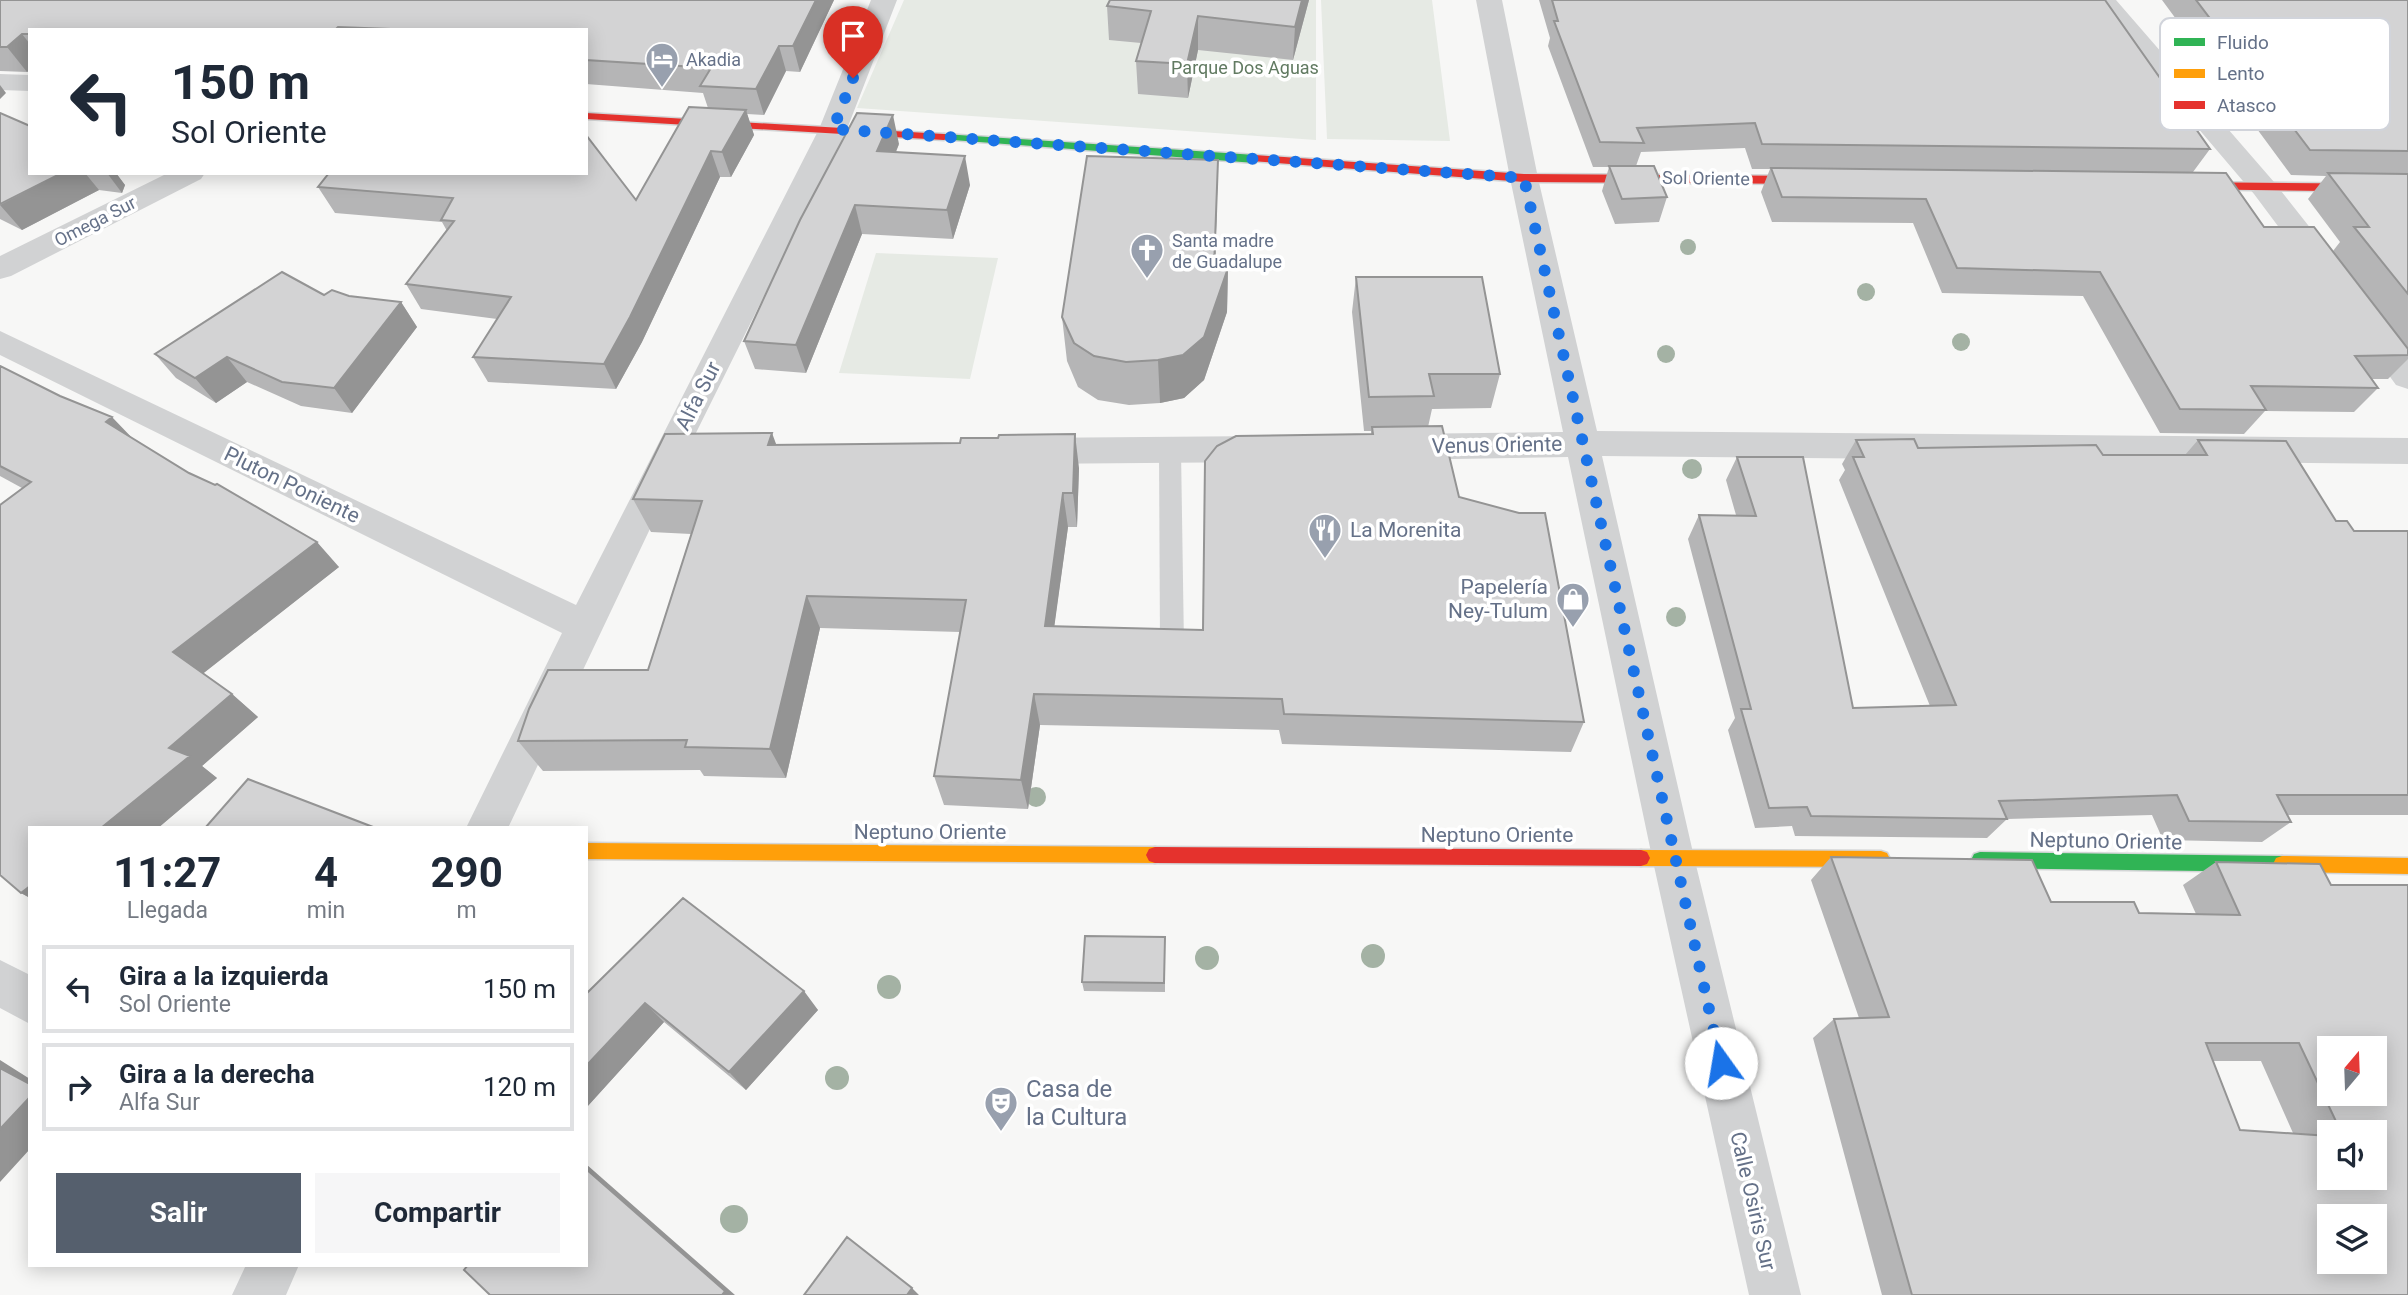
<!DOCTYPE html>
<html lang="es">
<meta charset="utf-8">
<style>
body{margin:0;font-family:Roboto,sans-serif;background:#f6f6f7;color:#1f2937;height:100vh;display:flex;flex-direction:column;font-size:26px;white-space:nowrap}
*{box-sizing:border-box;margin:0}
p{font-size:23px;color:#747a83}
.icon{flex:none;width:38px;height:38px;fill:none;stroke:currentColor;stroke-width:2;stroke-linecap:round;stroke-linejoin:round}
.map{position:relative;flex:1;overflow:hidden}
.side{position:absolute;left:28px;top:826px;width:560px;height:441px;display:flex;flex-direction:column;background:#fff;border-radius:0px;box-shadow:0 4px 18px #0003}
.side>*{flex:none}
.top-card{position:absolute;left:28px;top:28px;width:560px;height:147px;border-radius:0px;box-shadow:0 4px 18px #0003;background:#fff;color:#1f2937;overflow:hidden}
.needle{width:46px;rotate:19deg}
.buttons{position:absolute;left:2317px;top:1036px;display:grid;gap:14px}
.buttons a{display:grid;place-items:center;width:70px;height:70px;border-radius:0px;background:#fff;box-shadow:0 4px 18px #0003;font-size:35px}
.pin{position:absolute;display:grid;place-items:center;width:60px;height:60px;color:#fff;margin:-72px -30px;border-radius:50% 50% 50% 0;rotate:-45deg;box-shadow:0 0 7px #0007}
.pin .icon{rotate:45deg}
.me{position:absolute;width:77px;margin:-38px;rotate:347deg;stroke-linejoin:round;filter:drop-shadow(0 0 5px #0008)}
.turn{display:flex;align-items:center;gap:24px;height:147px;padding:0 28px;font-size:32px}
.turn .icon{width:91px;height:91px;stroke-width:2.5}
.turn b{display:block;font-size:49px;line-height:60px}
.eta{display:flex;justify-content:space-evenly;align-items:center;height:119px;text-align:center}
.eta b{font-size:42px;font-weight:700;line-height:49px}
.button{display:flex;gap:14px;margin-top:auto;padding:14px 28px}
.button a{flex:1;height:80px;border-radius:0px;background:#555f6d;color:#fff;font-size:28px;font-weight:700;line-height:80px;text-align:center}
.button a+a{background:#f6f6f7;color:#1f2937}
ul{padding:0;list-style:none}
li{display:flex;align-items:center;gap:21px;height:88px;margin:0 14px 10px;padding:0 14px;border:4px solid #e0e1e3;border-radius:0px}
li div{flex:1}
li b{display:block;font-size:26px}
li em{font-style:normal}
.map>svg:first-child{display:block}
.green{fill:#e6eae4}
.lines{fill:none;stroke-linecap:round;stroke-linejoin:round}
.fast-casing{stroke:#d3d5d6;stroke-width:3}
.slow-casing{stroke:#d3d5d6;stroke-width:3}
.jam-casing{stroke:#d3d5d6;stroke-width:3}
.lane{fill:#d1d2d3;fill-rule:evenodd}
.street{fill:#d1d2d3;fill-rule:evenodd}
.fast{fill:#30b455;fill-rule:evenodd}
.slow{fill:#ff9f0a;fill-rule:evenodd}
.jam{fill:#e5322d;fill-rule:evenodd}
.tree{fill:#a4b2a4}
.wall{fill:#b5b5b6;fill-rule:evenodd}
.shaded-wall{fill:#949494}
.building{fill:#d3d3d4;stroke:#949494;stroke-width:2;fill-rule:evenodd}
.route{stroke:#1a73e8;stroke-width:12;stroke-dasharray:0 21.6}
.labels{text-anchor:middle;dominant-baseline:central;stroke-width:7;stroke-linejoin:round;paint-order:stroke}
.far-poi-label{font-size:18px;fill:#657188;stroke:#fff;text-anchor:start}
.far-park-label{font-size:18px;fill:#617a61;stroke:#fff}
.far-street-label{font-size:18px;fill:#657188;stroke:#fff}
.street-label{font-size:21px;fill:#657188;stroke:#fff}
.poi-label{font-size:21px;fill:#657188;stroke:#fff;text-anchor:start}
.near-poi-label{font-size:24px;fill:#657188;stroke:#fff;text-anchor:start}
.key{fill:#fff;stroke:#d1d4db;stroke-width:2}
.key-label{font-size:19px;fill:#657188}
</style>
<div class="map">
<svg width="2408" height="1295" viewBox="0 0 2408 1295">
<rect width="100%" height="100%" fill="#f7f7f6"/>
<path class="green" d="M904 0H1316V140L857 108Z
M1321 0H1432L1450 141 1327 139Z
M876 253 998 258 970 379 839 373Z"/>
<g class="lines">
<defs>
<path id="fast" d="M944 134 1255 155 1261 159 1255 163 940 139 938 137Z
M1980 852 2282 856 2288 858 2291 864 2288 870 2282 872 1980 868 1974 866 1971 860 1974 854Z"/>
<path id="slow" d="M586 843 1155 847 1161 849 1164 855 1161 861 1155 863 586 859Z
M1641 850 1881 851 1887 853 1890 859 1887 865 1881 867 1641 866 1635 864 1632 858 1635 852Z
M2282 856 2408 858V874L2282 872 2276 870 2273 864 2276 858Z"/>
<path id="jam" d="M586 113 944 134 950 137 944 140 586 119Z
M1255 155 1524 174 1818 176 1824 180 1818 184 1524 182 1251 161V157Z
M2183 182 2408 184V192L2179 189V183Z
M1155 847 1641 850 1647 852 1650 858 1647 864 1641 866 1155 863 1149 861 1146 855 1149 849Z"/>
</defs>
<use href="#fast" class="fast-casing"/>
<use href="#slow" class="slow-casing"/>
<use href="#jam" class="jam-casing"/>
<path class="lane" d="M1170 442 1178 444 1181 450 1184 646 1181 653 1172 656 1163 653 1160 646 1159 450 1162 444Z"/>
<path class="street" d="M871 0H897L847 129 686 453 508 828H466L562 633 0 355V331L576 605 819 129Z
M1476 0H1502L1538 178 1597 431 2408 438V464L1602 456 1694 857 1801 1295H1749L1652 857 1568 457 1396 460 1384 456 1379 447 1384 438 1396 434 1563 432 1510 178Z
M2089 0H2116L2274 182 2338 263 2342 270 2338 277 2327 280 2316 277 2254 194Z
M0 74 30 75V91L0 90Z
M168 173H205L201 179 11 276 0 279V256Z
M2369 315 2380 318 2408 354V389L2396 385 2353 326 2358 318Z
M1265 436 1277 440 1282 449 1277 458 1265 462 1025 464 1013 460 1008 451 1013 442 1025 438Z
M0 960 30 975V1024L0 1008Z
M246 1265H299L286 1295H232Z"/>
<use href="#fast" class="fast"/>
<use href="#slow" class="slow"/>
<use href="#jam" class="jam"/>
</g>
<g class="tree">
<circle cx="1688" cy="247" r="8"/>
<circle cx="1866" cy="292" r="9"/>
<circle cx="1961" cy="342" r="9"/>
<circle cx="1666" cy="354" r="9"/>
<circle cx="1692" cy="469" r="10"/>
<circle cx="1676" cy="617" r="10"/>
<circle cx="1036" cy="797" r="10"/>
<circle cx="1373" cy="956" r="12"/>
<circle cx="1207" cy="958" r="12"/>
<circle cx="889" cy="987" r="12"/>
<circle cx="837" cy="1078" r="12"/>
<circle cx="734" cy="1219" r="14"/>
</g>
<path class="wall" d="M0 0H834L800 72 786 71 764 115 747 114 754 135 731 177H720L642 342 616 389 488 382 473 357 497 319 421 309 406 284 447 231 442 222 335 213 318 187 636 200 708 108 703 93 586 84V30H30V70L27 72 0 71Z
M1309 0 1293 60 1198 50 1188 98 1138 94 1136 61 1141 43 1109 40 1107 6Z
M1539 0H2105L2210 149 2193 172 2264 227 2333 251 2340 242 2308 199 2326 176 2291 175 2162 0H2408V359L2388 379H2372L2378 388 2354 412 2265 411 2244 434 2160 433 2083 296 1942 293 1913 223 1772 222 1761 192 1770 169H1752L1745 148 1641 152 1636 166 1667 197 1659 222 1615 224 1602 191 1609 167H1593L1548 46 1550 38Z
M0 113 30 173H116L125 185 122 193 99 190 22 230 0 219Z
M899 144 896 152 970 185 953 239 862 234 806 373 755 369 744 341Z
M1218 160 1215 268H1228L1227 312 1204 380 1184 398 1160 403 1129 405 1098 400 1078 387 1067 361 1062 317Z
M1356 277 1500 374 1491 408 1432 409 1428 427 1459 497 1584 722 1571 752 1282 744 1279 730 1040 725 1028 809 944 805 934 776 960 632 820 628 786 778 704 776 700 770 543 771 518 741 648 670 691 534 651 532 633 499 776 444 1079 468 1077 527H1068L1054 626 1203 630 1371 434V431H1364L1352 312Z
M324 295 349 296 401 302 417 327 352 413 301 406 247 382 216 403 176 378 155 354Z
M0 366 132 438 339 567 203 673 232 694 258 717 202 766 217 778 158 828H30V898L21 893 22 488 0 476Z
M1856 440 1918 448 2103 455H2185L2198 440 2354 531H2408V815H2287L2291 822 2262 842 2163 840 2152 815 2007 819 1987 838 1795 836 1792 826 1755 828 1728 730 1735 718 1688 539 1699 515H1736L1726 480 1737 457 1853 708 1930 706 1839 480 1845 470 1842 464Z
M1831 857 2051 902 2139 913 2196 914 2183 885 2216 862 2320 864 2408 1295H1882L1813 1038 1834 1019 1859 1018 1811 880ZM2213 1061H2261L2293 1133 2240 1130ZM2329 1132H2375L2329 1178Z
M683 898 818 1010 746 1090 664 1022 586 1108Z
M1165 946V992L1084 991 1082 982Z"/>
<path class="shaded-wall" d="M816 0H834L800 72 793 46Z
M1302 0H1309L1293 60 1295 27Z
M1198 16V50L1188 98 1187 64Z
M22 34 30 44V70L27 72 7 47Z
M779 46 786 71 764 115 756 89Z
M0 85 6 93 0 99Z
M746 110 754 135 731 177 722 152Z
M893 115 899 144 884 180 877 151Z
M711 151 720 177 642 342 616 389 604 364Z
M965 156 970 185 953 239 947 210Z
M1218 160 1214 307 1228 268 1227 312 1204 380 1184 398 1160 403 1158 360 1214 268Z
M62 173H85L99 190 22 230 0 205Z
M107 173H116L125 185 122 193Z
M855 205 862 234 806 373 796 345Z
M401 302 417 327 352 413 334 388Z
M227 357 247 382 216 403 195 378Z
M112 417 137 443 106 422Z
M772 433 785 468 768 445Z
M1075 434 1079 468 1077 527 1073 493Z
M1063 493 1068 527 1050 658 1045 626Z
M317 542 339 567 200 676 173 652Z
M807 596 820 628 786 778 770 749Z
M232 694 258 717 202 766 217 778 158 828H101L169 748Z
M1034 694 1040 725 1028 809 1021 780Z
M30 886V898L21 893Z
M804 991 818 1010 746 1090 729 1072Z
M645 1003 664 1022 586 1108V1066Z
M0 1060 30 1079V1084L0 1068Z
M30 1097V1149L0 1182V1129Z
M586 1164 735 1295H722L586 1169Z
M912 1288 919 1295H907Z"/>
<path class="building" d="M0 0H816L793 46H779L756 89 700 86 711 68 586 60V30H418L338 27 335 30H30V34H22L7 47H0Z
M1110 0H1302L1295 27 1198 16 1187 64 1136 61 1151 11 1107 6Z
M1552 0H2105L2210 149 1762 144 1755 123 1637 128 1644 143 1600 142 1554 21H1558Z
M2196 0H2408V151L2310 150Z
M689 107 746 110 722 152 711 151 630 317 604 364 473 357 511 297 406 284 454 221 441 220 453 198 318 187 329 173H586V135L636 200Z
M0 113 30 126V173H62L0 204Z
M857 113 893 115 877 151 965 156 947 210 855 205 796 345 744 341 800 220Z
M1087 156 1218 160 1214 268H1228L1204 337 1183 355 1158 360 1126 362 1094 356 1074 343 1062 317Z
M1609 166H1654L1667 197 1622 199Z
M1771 168 2226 173 2264 227H2314L2408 349V355L2355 356 2378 388 2251 386 2266 410 2180 409 2100 272 1957 268 1926 199 1782 197Z
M2328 173 2408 174V294L2354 227H2369Z
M282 272 324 295 332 290 349 296 401 302 334 388 282 382 227 357 195 378 155 354Z
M1356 277H1482L1500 374H1429L1434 396 1369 397Z
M0 366 60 396 112 417 106 422 189 473 215 485 217 484 317 542 173 652 232 694 169 748 190 756 101 828H30V886L21 893 0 875V505L31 482 0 466Z
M1442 426 1459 497 1519 513H1545L1584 722 1284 714 1282 699 1034 694 1021 780 934 776 966 600 807 596 770 749 685 747 687 740 518 741 529 709 548 670H648L702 501 633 499 665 434 772 433 768 445 960 443 961 438H998L999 435 1075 434 1073 493H1063L1045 626 1203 630 1205 461 1217 446 1236 436 1373 434 1372 427Z
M1914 439 1918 448 2096 445 2103 455H2207L2198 440 2286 441 2336 521H2347L2354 531H2408V795H2277L2291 822 2189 821 2177 795 1999 801 2007 819 1811 816 1807 807 1769 808 1741 709H1751L1699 515 1756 516 1737 457H1803L1853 708 1956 705 1853 457H1864L1856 440Z
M248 779 373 827 372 828H205Z
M1831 857 2032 860 2051 902H2134L2139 913 2240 915 2216 862 2320 864 2331 885H2408V1295H1912L1834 1019 1889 1017ZM2206 1043H2299L2341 1132H2375V1178H2329V1136L2240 1130ZM2329 1048H2375V1094H2329ZM2329 1216H2375V1262H2329Z
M683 898 804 991 729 1072 645 1003 586 1066V994Z
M1085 936 1165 937 1164 983 1082 982Z
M0 1068 30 1084V1097L0 1129Z
M586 1169 725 1291 722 1295H490L464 1270 468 1265H586Z
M847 1237 912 1288 907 1295H804Z"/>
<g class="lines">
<path class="route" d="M853 78 833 129 1524 178 1721 1063"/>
</g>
<defs>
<symbol id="hotel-pin" viewBox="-11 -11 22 30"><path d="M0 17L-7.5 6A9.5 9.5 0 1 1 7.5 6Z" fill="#98a0ae" stroke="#fff"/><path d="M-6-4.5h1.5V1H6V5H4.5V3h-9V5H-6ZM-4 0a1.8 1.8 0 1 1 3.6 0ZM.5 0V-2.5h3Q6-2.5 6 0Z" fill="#fff"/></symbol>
<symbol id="church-pin" viewBox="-11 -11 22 30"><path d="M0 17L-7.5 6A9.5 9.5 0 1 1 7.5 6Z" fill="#98a0ae" stroke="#fff"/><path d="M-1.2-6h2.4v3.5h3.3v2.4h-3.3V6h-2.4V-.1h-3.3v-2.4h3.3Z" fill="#fff"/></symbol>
<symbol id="restaurant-pin" viewBox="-11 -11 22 30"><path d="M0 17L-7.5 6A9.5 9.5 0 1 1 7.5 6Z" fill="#98a0ae" stroke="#fff"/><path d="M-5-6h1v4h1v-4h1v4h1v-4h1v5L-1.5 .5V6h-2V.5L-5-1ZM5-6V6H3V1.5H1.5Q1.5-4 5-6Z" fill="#fff"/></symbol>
<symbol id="shop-pin" viewBox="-11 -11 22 30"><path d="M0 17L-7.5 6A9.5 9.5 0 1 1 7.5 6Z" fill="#98a0ae" stroke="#fff"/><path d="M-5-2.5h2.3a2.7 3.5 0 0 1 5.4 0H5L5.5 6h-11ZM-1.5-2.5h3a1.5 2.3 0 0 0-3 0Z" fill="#fff"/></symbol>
<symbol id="theatre-pin" viewBox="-11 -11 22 30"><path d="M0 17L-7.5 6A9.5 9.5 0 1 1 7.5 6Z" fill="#98a0ae" stroke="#fff"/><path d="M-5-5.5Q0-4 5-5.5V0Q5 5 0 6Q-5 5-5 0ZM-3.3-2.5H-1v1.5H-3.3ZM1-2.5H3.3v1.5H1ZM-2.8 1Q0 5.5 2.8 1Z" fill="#fff"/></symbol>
</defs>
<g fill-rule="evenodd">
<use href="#hotel-pin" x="643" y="40" width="38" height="52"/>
<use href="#church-pin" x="1128" y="231" width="38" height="52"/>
<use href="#restaurant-pin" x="1306" y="511" width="38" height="52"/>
<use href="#shop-pin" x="1554" y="580" width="38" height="52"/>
<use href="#theatre-pin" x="982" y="1084" width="38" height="52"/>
</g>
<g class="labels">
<g class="far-poi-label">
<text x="686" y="59">Akadia</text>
<text x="1172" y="240">Santa madre<tspan x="1172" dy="21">de Guadalupe</tspan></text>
</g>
<g class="far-park-label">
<text x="1245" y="67">Parque Dos Aguas</text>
</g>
<g class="far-street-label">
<text transform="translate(1706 178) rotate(1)">Sol Oriente</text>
<text transform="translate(95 221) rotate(-27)">Omega Sur</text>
</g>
<g class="street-label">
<text transform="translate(698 396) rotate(-63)">Alfa Sur</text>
<text transform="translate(1497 445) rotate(-1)">Venus Oriente</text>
<text transform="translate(292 485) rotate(26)">Pluton Poniente</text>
<text x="930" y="832">Neptuno Oriente</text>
<text x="1497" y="835">Neptuno Oriente</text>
<text transform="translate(2106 841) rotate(1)">Neptuno Oriente</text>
<text transform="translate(1753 1201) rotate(77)">Calle Osiris Sur</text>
</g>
<g class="poi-label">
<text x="1350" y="530">La Morenita</text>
<text x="1548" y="587" text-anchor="end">Papelería<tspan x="1548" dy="24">Ney-Tulum</tspan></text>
</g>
<g class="near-poi-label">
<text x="1026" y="1089">Casa de<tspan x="1026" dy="28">la Cultura</tspan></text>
</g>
</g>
<rect x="2160" y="18" width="230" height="112" rx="10" class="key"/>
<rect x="2174" y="38" width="31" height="8" fill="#30b455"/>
<rect x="2174" y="69" width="31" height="9" fill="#ff9f0a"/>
<rect x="2174" y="101" width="31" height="8" fill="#e5322d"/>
<g class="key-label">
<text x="2217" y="49">Fluido</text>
<text x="2217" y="80">Lento</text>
<text x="2217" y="112">Atasco</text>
</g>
</svg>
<div class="buttons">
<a><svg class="needle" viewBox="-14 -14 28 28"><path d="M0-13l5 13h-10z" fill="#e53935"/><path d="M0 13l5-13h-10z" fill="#747a83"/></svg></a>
<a><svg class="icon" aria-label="sound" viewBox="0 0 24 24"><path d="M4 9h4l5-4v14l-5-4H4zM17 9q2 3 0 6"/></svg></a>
<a><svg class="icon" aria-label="layers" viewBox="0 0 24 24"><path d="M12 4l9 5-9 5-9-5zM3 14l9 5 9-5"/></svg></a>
</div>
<div class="pin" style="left:853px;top:78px;background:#d93025"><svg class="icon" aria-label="arrive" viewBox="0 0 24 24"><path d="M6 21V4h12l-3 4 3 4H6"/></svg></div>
<svg class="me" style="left:1721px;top:1063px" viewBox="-20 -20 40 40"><circle r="19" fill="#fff"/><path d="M0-13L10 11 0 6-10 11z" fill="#1a73e8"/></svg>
<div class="top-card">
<div class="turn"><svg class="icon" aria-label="left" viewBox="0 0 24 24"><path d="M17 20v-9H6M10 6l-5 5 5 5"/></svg><div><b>150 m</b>Sol Oriente</div></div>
</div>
<section class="side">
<div class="eta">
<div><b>11:27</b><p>Llegada</p></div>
<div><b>4</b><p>min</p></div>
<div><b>290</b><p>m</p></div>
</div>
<ul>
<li><svg class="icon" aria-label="left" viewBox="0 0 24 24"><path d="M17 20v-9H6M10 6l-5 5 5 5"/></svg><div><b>Gira a la izquierda</b><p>Sol Oriente</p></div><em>150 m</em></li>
<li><svg class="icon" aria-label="right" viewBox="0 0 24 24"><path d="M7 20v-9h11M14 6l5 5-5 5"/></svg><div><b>Gira a la derecha</b><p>Alfa Sur</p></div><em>120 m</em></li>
</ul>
<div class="button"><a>Salir</a><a>Compartir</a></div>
</section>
</div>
